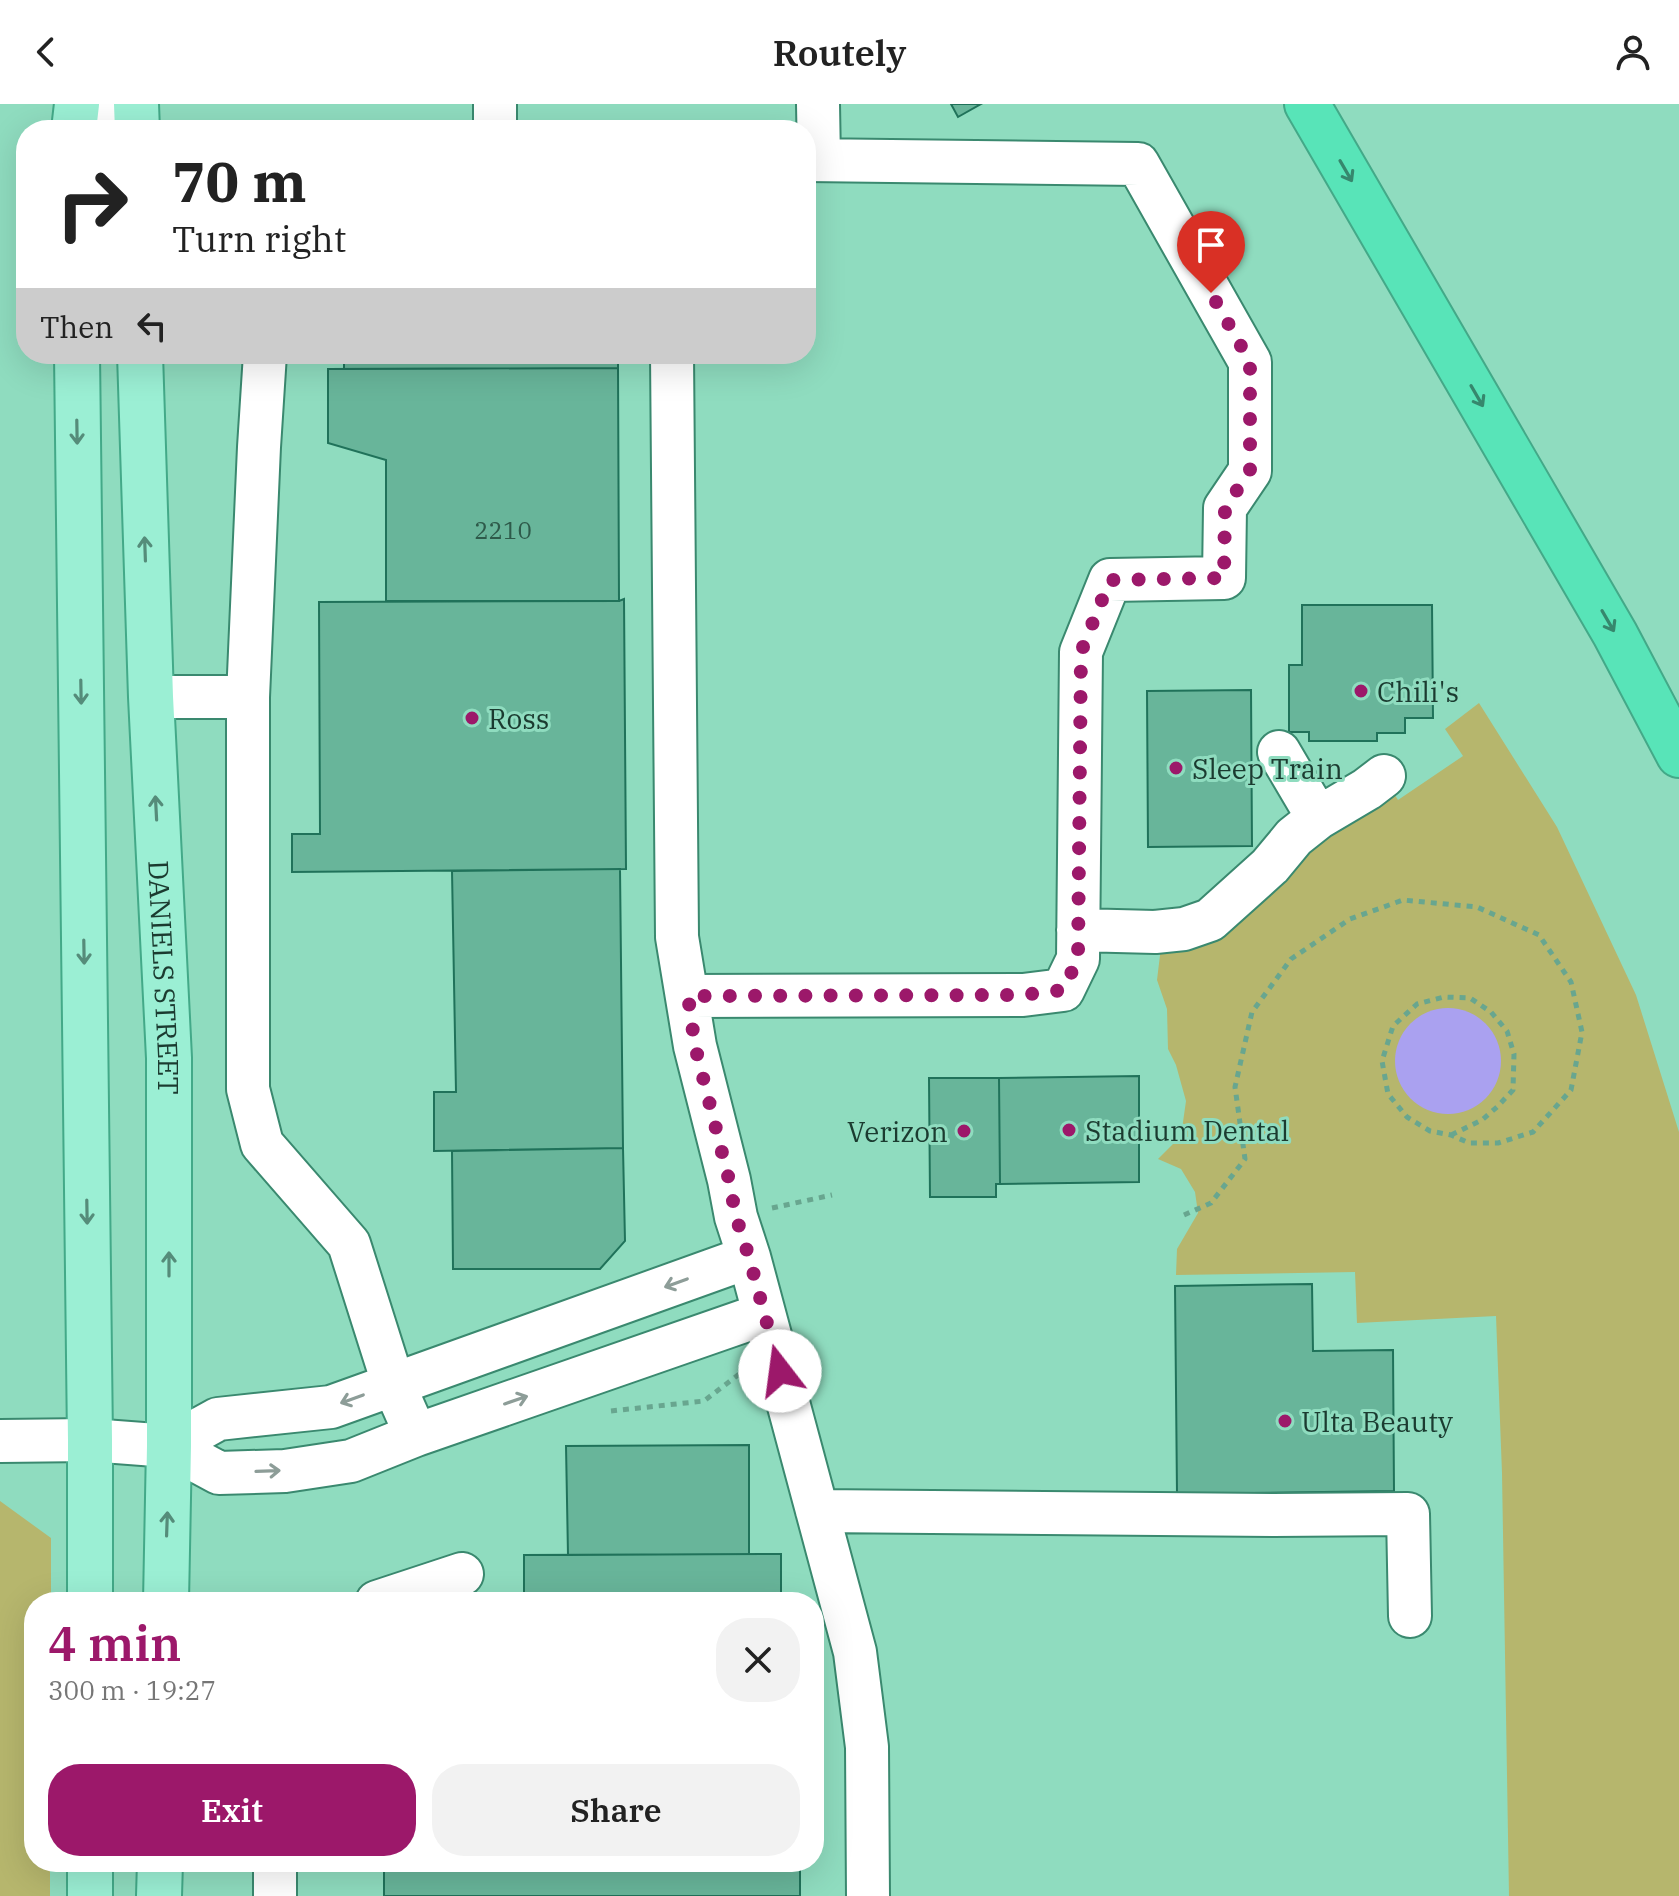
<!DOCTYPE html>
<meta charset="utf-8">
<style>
body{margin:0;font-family:"IBM Plex Serif",serif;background:#f2f2f2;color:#222;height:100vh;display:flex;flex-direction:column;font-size:30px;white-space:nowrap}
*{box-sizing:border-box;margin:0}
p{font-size:26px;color:#767676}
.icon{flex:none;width:44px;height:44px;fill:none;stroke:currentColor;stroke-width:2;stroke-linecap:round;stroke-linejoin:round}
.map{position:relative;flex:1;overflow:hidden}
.side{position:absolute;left:24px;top:1488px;width:800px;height:280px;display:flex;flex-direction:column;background:#fff;border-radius:32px;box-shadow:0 8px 32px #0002}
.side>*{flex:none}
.top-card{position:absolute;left:16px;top:16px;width:800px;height:244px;border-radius:32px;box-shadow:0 8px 32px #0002;background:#fff;color:#222;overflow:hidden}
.pin{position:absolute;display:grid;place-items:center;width:68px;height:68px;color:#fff;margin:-82px -34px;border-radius:50% 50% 50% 0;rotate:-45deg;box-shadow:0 0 8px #0007}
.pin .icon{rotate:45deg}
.me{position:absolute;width:88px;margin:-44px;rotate:345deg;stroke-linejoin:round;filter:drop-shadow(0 0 6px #0008)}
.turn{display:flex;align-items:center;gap:28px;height:168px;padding:0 24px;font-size:36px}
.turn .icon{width:104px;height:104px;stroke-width:2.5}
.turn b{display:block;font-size:56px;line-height:68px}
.then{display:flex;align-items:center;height:76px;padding:0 24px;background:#0003;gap:16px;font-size:30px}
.round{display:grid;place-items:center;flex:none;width:84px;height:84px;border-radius:32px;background:#f2f2f2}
.overview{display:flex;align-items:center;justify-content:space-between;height:136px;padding:0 24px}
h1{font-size:48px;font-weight:600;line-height:60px;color:#9c186a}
.primary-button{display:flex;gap:16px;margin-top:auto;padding:16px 24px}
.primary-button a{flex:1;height:92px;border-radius:32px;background:#9c186a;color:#fff;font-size:32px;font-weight:600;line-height:92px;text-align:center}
.primary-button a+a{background:#f2f2f2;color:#222}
header{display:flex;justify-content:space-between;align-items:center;height:104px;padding:0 24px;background:#fff;font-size:36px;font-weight:600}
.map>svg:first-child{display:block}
.green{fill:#b6b66d}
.water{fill:#aaa1f0}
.building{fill:#68b59a;stroke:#20725a;stroke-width:2}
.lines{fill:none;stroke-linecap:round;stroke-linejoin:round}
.minor-casing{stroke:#3a896f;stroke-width:46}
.major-casing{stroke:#43a988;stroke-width:48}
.highway-casing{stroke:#43a988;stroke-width:48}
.path{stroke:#68a68f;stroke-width:5;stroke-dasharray:6 6;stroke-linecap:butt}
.minor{stroke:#fff;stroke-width:42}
.major{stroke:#9befd4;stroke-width:44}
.highway{stroke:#58e4b8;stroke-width:44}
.oneway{stroke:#36876d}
.oneway2{stroke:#558c7a}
.oneway3{stroke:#8d9d98}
.route{stroke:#9c186a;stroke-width:14;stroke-dasharray:0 25.2}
.poi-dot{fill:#9c186a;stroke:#8fdcbf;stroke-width:3}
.labels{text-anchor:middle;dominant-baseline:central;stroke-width:6;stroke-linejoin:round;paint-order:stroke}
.number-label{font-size:24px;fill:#2e5a4a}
.poi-label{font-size:28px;fill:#1b3b30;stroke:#8fdcbf;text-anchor:start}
.street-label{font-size:28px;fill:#1b3b30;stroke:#8fdcbf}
</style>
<header><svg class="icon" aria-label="back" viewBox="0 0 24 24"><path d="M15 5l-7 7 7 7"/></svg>Routely<svg class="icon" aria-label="person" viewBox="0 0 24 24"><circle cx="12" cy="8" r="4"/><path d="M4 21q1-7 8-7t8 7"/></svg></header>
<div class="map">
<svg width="1679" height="1792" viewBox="0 0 1679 1792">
<rect width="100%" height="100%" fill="#8fdcbf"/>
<path class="green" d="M1479 599 1557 723 1636 891 1679 1028V1792H1509L1502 1369 1496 1212 1357 1219 1355 1168 1176 1171 1177 1145 1198 1109 1195 1088 1181 1065 1158 1055 1181 1032 1186 997 1176 961 1168 945 1167 905 1157 876 1161 843 1275 769 1388 680 1398 696 1463 652 1445 625Z
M0 1397 51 1434V1498H34V1758H50V1792H0Z"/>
<path class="water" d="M1395 957a53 53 0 1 1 106 0a53 53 0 1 1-106 0Z"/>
<path class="building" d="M951 0H981L958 13Z
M344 250H618V264L344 265Z
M618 264 619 497H386V356L328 339V265Z
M624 495 626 765 292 768V730H320L319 498 619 497Z
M1302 501H1432L1433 614H1405V629H1377V637H1309V628H1289V561H1302Z
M1251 586 1252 742 1148 743 1147 587Z
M620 765 623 1044 434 1047V988H456L452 767Z
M1139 972V1078L1000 1080 999 974Z
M929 974H999L1000 1080H996V1093H930Z
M623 1044 625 1137 600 1165H453L452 1047Z
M1312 1180 1313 1247 1393 1246 1394 1387 1177 1390 1175 1182Z
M749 1341V1450L568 1451 566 1342Z
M781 1450V1498H524V1451Z
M384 1758H800V1792H384Z"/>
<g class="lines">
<defs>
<path id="minor" d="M96 0 99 11 119 26
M495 0V26
M818 0 819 56
M265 250 259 343 248 593V985L262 1040 349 1140 393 1279 416 1331
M672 250 677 833 695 942 729 1076 736 1113 749 1153 855 1548 867 1643 868 1792
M151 593H248
M1279 648 1318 714
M1078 826 1155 828 1184 825 1210 816 1270 762 1294 733 1318 714 1367 685 1384 672
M688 892 1023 891 1063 886 1078 855 1081 548 1110 476 1224 474 1225 404 1250 367V258L1138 60 806 56
M0 1337 90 1336 169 1342 219 1369 285 1367 351 1357 416 1331 764 1210
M169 1342 218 1315 331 1303 749 1153
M817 1407 1273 1411 1408 1410 1410 1512
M377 1498 462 1470
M275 1792V1758"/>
<g id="major">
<path d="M136 0 137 26"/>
<path d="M74 26 77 0"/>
<path d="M77 250 90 1336V1498"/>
<path id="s1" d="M140 250 151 593 169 954V1342L166 1498"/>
<path d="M90 1758V1792"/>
<path d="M159 1792 160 1758"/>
</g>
<path id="highway" d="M1307 0 1615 530 1679 651"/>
</defs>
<use href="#minor" class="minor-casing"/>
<use href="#major" class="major-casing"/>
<use href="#highway" class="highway-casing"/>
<path class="path" d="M772 1104 832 1091
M1184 1111 1211 1099 1245 1055 1235 983 1252 908 1291 855 1350 815 1403 796 1477 803 1539 831 1571 878 1582 928 1571 986 1533 1028 1498 1039H1469L1451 1031 1430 1027 1407 1013 1388 990 1382 957 1393 922 1417 900 1444 893 1470 894 1491 908 1507 927 1514 950 1513 986 1497 1003 1482 1016 1451 1031
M611 1307 704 1297 738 1271 739 1273"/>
<use href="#minor" class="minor"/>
<use href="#major" class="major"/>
<use href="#highway" class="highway"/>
</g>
<defs><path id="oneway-shaft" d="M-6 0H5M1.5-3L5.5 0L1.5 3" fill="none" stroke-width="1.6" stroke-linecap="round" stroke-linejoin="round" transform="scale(2)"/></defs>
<g class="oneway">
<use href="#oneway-shaft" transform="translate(1346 67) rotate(60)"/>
<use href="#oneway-shaft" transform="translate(1477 292) rotate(60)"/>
<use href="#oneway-shaft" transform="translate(1608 517) rotate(60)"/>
</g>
<g class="oneway2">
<use href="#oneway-shaft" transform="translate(77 328) rotate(89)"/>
<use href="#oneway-shaft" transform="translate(145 445) rotate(-92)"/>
<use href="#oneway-shaft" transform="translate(81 588) rotate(89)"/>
<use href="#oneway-shaft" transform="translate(156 704) rotate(-93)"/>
<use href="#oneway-shaft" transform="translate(84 848) rotate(89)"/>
<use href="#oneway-shaft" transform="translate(87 1108) rotate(89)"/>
<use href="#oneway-shaft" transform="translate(169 1160) rotate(-90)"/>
<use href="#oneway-shaft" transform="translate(167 1420) rotate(-88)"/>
</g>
<g class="oneway3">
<use href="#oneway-shaft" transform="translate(676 1179) rotate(160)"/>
<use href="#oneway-shaft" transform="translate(352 1295) rotate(160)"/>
<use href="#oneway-shaft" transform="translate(516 1296) rotate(-19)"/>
<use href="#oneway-shaft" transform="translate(268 1367) rotate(-2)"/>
</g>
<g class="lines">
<path class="route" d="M780 1267 749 1153 736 1113 729 1076 695 942 688 892 1023 891 1063 886 1078 855 1081 548 1110 476 1224 474 1225 404 1250 367V258L1211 189"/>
</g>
<g class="poi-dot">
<circle cx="1361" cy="587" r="8"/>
<circle cx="472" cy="614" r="8"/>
<circle cx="1176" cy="664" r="8"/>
<circle cx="1069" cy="1026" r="8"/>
<circle cx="964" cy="1027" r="8"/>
<circle cx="1285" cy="1317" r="8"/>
</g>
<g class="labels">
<g class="number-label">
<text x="503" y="426">2210</text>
</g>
<g class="poi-label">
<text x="1377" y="587">Chili's</text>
<text x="488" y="614">Ross</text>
<text x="1192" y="664">Sleep Train</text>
<text x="1085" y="1026">Stadium Dental</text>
<text x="948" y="1027" text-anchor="end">Verizon</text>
<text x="1301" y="1317">Ulta Beauty</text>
</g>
<g class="street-label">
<text stroke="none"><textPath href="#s1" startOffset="624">DANIELS STREET</textPath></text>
</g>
</g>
</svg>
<div class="pin" style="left:1211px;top:189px;background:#d93025"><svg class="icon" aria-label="arrive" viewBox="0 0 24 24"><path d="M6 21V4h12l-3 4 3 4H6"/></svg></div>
<svg class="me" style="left:780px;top:1267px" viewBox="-20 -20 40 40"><circle r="19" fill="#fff"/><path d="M0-13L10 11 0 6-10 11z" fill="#9c186a"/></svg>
<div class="top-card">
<div class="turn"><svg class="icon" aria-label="right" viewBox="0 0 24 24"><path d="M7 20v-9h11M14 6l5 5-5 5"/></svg><div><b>70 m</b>Turn right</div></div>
<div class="then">Then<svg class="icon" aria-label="left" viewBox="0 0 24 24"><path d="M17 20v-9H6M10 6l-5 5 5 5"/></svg></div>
</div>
<section class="side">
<div class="overview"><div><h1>4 min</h1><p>300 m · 19:27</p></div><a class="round"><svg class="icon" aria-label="close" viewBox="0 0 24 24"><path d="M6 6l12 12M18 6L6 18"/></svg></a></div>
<div class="primary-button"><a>Exit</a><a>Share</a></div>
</section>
</div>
